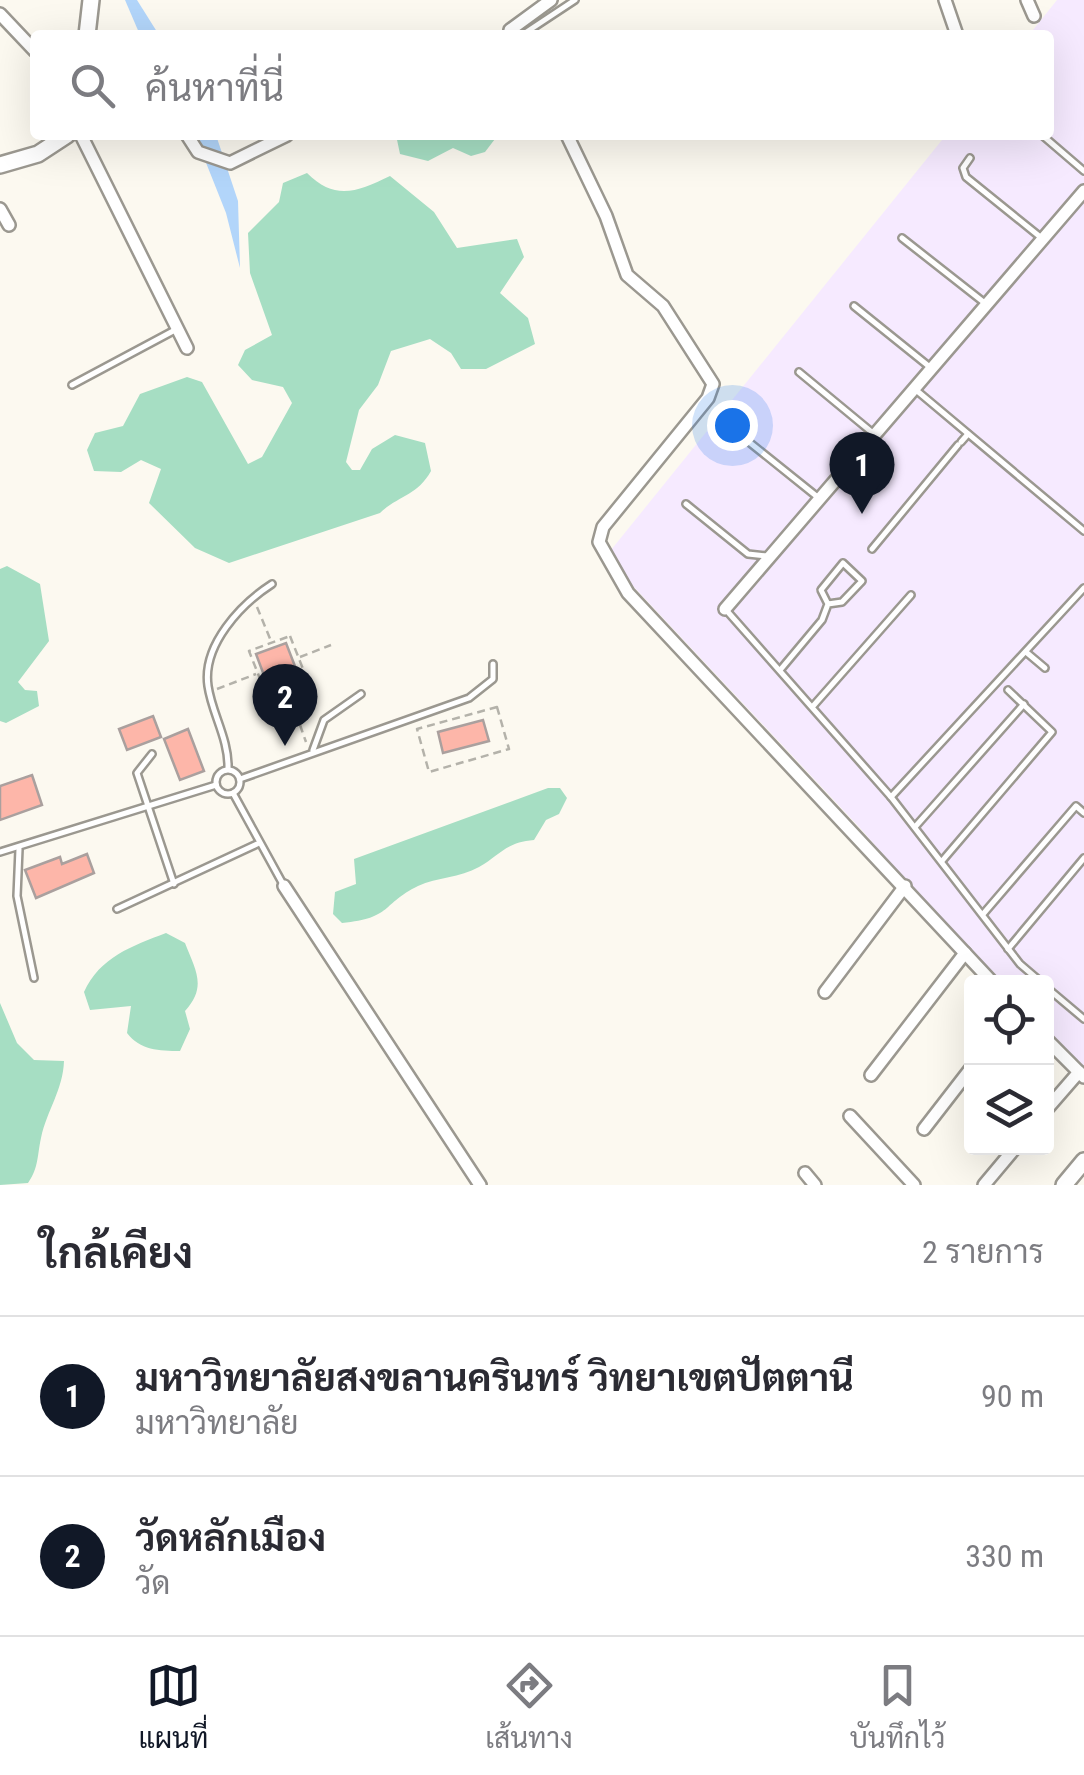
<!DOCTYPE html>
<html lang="th">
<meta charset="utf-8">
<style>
body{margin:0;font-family:"Roboto Condensed",Sarabun,sans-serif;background:#f2f2f3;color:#2b2b33}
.controls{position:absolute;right:30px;bottom:30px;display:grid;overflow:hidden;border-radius:10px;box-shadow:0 10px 40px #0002}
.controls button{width:90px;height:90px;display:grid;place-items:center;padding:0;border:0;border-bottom:2px solid #e1e1e2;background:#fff;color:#2b2b33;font:50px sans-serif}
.you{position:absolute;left:732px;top:425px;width:35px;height:35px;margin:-25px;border:8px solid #fff;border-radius:50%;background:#1a73e8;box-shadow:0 0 0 15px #1a73e833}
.badge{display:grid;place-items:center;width:65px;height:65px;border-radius:50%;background:#111827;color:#fff;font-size:32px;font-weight:700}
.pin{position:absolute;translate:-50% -82px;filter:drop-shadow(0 2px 5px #0008)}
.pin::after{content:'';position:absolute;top:52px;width:35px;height:30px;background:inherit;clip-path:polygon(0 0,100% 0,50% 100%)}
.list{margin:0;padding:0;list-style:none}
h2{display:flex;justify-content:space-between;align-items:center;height:130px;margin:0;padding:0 40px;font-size:42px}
h2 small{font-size:32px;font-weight:400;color:#7c7c81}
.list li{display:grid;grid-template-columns:65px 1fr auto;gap:30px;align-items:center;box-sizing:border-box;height:160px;padding:0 40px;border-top:2px solid #e1e1e2}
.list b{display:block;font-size:38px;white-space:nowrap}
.list p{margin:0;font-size:32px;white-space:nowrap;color:#7c7c81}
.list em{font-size:32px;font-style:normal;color:#7c7c81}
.icon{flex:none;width:55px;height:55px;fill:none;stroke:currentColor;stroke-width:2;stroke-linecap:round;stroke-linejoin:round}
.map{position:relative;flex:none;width:1084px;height:1185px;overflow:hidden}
.search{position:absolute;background:#fff;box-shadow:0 10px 40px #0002;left:30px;right:30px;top:30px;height:110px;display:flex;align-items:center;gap:25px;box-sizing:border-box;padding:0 35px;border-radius:10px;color:#7c7c81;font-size:38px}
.sheet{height:450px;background:#fff}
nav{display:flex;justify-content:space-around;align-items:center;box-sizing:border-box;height:140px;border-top:2px solid #e1e1e2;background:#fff;font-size:28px;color:#7c7c81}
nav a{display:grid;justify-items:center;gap:5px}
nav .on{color:#111827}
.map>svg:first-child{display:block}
</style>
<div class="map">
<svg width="1084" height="1185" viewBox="0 0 1084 1185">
<rect width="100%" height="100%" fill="#fcf9f0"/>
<path fill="#f6eaff" d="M1057,0h27v1066l-37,-36 -1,-48h-48l-24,-23 -114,-131 -228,-243 -21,-35 335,-415h103v-100h-20z"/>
<g fill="#a6dec3">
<path d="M396,135h102l-13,17 -14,4 -18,-8 -25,13 -28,-7z"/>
<path d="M307,173c28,28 50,19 83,3l44,36 23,36 60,-9 7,18 -24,36 28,25 7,26 -49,25h-25l-10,-16 -21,-14 -39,12 -13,34 -19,25 -13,52 6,8h8l12,-21 23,-14 30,8 6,28c-14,25 -32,24 -51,42l-151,50 -34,-15 -46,-45 12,-34 -20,-9 -20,12 -27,-1 -7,-21 8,-17 28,-7 17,-32 47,-17 15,5 46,82 14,-7 30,-54 -9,-16 -31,-7 -14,-15 7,-15 27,-15 -22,-62 -2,-40 31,-31 4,-19z"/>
<path d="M7,566l33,18 9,57 -31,41 7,8 12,1 2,15 -33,17 -6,-2v-152z"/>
<path d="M548,788h12l7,10 -8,16 -13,6 -12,20c-28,2 -34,15 -55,27 -19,11 -42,10 -61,19 -37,18 -25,32 -76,37l-9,-9 2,-22 21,-8 -2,-25z"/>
<path d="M166,933l19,10c11,28 22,44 0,68l5,18 -10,22c-21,0 -40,-1 -53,-18l4,-27 -41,4 -6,-18c16,-35 48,-46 82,-59z"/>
<path d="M0,1003l17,40 17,17 30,1c-1,29 -17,49 -23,77 -4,18 -2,29 -13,45l-28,2z"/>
</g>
<g fill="#b2d5fa">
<path d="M125,0h12l22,35h-19z"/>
<path d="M195,135h21l22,66 2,67 -14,-55z"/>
</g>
<g fill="#fdb6a9" stroke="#aaa09e" stroke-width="2.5">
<path d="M286,643l12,31 -30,12 -12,-32z"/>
<path d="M153,716l8,21 -34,13 -8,-21z"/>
<path d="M483,720l6,21 -46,12 -5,-21z"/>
<path d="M188,729l16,42 -24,9 -16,-41z"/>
<path d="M32,775l10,30 -42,15v-34z"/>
<path d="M87,854l7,19 -58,25 -11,-28 35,-13 2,7z"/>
</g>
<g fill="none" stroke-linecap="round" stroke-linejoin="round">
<g stroke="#9b9890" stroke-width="10">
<g id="lane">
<path d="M522,35l53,-35"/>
<path d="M1042,135l42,36"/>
<path d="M970,158l-7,10 3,9 78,63"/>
<path d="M902,238l84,66"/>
<path d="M854,306l77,62"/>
<path d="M799,372l75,62"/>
<path d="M72,385l103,-55"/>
<path d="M916,390l168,141"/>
<path d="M739,434l81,65"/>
<path d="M961,442l7,-8"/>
<path d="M686,504l62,50 19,2"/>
<path d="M872,549l86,-104"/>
<path d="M727,611l164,186 129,167 21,18"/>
<path d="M1026,652l19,16"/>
<path d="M781,669l41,-49 6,-16 -7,-14 22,-27 19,18 -20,21 -14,2"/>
<path d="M814,705l97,-110"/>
<path d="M313,750l11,-30 37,-26"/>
<path d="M152,754l-15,19 37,111"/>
<path d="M228,769c1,-30 -16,-55 -20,-83 -6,-41 33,-82 64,-102"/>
<circle cx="228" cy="782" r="12"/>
<path d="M240,779l229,-81 24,-19v-15"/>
<path d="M233,793l51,93"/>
<path d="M891,797l193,-209"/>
<path d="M915,827l109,-123"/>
<path d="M19,849l-2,47 17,82"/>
<path d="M0,852l216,-67"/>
<path d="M942,861l110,-129 -44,-42"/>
<path d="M117,909l140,-65"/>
<path d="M984,913l92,-107 8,7"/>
<path d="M1008,949l76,-91"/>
<path d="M1046,987l38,32"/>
</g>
</g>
<g stroke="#9b9890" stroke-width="16">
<g id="street">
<path d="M945,0l12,35"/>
<path d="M1027,0l7,16"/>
<path d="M0,14l35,37"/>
<path d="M510,30l41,-30"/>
<path d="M81,135l106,213"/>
<path d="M187,135l11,17 32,11 57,-28"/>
<path d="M567,135l39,81 21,59 36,31 50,78 -5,14 -105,129 -4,15 29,51 364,389"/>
<path d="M0,209l9,16"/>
<path d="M725,609l359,-418"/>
<path d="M284,886l196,299"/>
<path d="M825,992l80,-106"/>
<path d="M1046,1039l38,38"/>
<path d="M871,1075l94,-122"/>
<path d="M1046,1110l33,-38"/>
<path d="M850,1116l64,69"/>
<path d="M924,1129l48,-62"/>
<path d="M805,1173l10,12"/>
<path d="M984,1185l31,-37"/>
</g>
</g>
<g stroke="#9b9890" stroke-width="20">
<g id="secondary">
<path d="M87,35l4,-35"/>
<path d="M0,165l38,-11 29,-19"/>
<path d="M1064,1185l20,-24"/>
</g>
</g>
<g stroke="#b4b2aa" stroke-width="2.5" stroke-dasharray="8 5" stroke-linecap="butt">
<path d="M257,607l14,34"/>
<path d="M290,636l17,43 -41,15 -17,-43z"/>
<path d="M300,657l31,-12"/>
<path d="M287,688l19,54"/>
<path d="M217,689l39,-15"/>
<path d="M497,707l12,42 -80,23 -12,-43z"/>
</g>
<use href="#lane" stroke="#fff" stroke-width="5"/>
<use href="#street" stroke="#fff" stroke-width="11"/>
<use href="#secondary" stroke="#fff" stroke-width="15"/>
</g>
</svg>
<div class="controls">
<button><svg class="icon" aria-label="locate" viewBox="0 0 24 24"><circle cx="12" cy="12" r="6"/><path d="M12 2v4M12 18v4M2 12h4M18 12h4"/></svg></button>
<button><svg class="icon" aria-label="layers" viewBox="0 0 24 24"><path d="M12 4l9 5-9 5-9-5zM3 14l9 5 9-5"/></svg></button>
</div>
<div class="you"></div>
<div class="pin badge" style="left:862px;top:514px">1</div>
<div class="pin badge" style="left:285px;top:746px">2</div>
<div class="search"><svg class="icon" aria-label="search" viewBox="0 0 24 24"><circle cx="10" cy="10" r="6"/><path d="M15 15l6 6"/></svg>ค้นหาที่นี่</div>
</div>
<section class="sheet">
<h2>ใกล้เคียง<small>2 รายการ</small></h2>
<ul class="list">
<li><span class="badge">1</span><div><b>มหาวิทยาลัยสงขลานครินทร์ วิทยาเขตปัตตานี</b><p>มหาวิทยาลัย</p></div><em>90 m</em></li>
<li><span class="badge">2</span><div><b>วัดหลักเมือง</b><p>วัด</p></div><em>330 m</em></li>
</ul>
</section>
<nav>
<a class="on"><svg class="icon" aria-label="map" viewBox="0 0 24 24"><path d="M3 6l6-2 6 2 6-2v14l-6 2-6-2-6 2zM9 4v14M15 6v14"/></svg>แผนที่</a>
<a><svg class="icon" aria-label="directions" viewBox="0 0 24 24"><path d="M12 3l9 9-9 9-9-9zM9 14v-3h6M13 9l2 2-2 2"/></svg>เส้นทาง</a>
<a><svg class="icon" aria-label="saved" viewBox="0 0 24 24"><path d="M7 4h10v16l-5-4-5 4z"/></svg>บันทึกไว้</a>
</nav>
